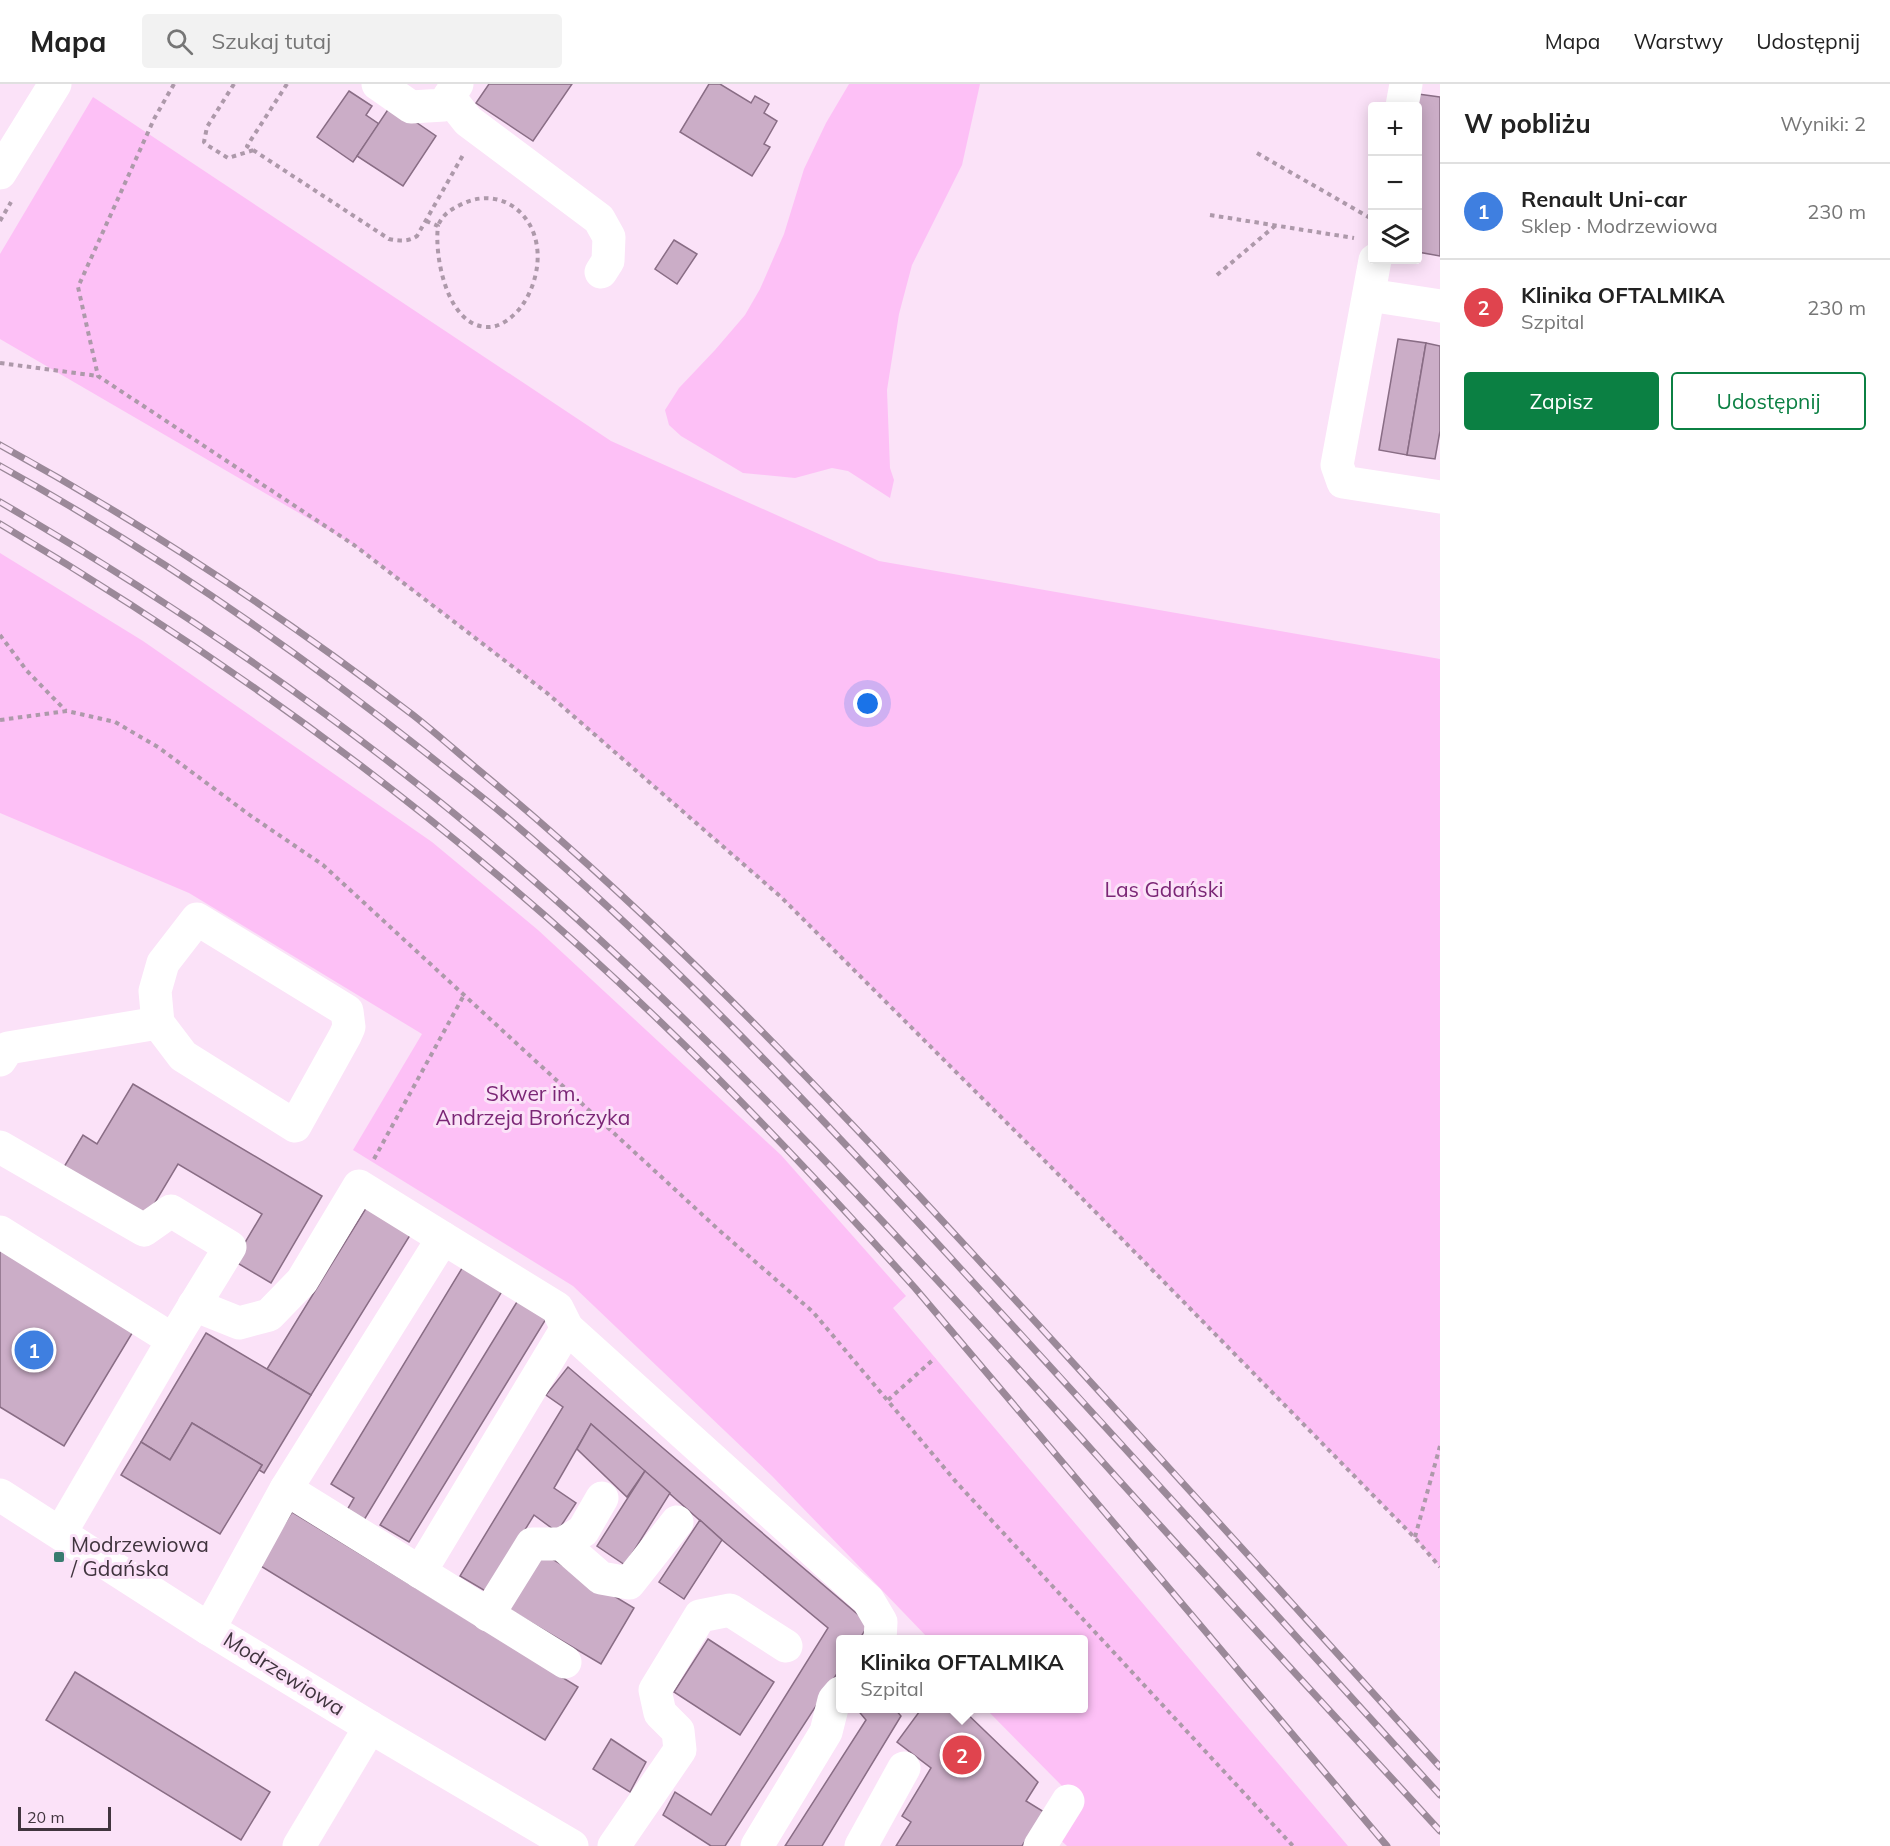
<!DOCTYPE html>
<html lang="pl">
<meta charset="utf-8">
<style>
body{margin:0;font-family:Mulish,sans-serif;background:#f2f2f2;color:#222}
.controls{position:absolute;right:18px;top:18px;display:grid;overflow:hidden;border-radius:6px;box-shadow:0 3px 15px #0003}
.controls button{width:54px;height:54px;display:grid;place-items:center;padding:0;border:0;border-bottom:2px solid #e0e0e0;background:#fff;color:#222;font:30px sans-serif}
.scale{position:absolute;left:18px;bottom:15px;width:93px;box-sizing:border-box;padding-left:6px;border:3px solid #40343e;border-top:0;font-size:16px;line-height:21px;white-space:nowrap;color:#40343e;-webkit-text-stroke:4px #fbe2f8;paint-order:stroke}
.you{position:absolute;left:868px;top:620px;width:21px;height:21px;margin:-15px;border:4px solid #fff;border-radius:50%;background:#1a73e8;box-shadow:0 0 0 9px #1a73e833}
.badge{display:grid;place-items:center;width:39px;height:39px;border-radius:50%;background:#0b8043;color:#fff;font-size:20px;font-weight:700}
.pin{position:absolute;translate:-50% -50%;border:3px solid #fff;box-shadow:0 2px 6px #0006}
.popup{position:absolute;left:836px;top:1551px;width:252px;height:78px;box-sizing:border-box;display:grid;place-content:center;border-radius:6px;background:#fff;filter:drop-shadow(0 2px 4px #0005);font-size:20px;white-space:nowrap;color:#767676}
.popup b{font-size:22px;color:#222}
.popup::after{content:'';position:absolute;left:50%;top:100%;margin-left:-12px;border:12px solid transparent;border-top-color:#fff}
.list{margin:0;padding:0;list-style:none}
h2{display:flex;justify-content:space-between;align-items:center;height:78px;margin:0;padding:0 24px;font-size:26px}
h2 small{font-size:20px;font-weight:400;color:#767676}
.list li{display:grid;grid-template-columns:39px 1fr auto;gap:18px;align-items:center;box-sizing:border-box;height:96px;padding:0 24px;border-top:2px solid #e0e0e0}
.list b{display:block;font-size:22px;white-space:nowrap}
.list p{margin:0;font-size:20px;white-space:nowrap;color:#767676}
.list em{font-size:20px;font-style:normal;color:#767676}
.actions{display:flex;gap:12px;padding:18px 24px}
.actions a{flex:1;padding:14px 0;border:2px solid #0b8043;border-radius:6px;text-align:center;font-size:21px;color:#0b8043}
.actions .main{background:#0b8043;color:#fff}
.icon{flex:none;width:33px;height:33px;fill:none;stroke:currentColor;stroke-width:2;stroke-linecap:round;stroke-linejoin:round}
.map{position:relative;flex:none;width:1440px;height:1762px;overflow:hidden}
header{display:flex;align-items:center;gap:36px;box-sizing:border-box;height:84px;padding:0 30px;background:#fff;border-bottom:2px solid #e0e0e0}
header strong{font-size:28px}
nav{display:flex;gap:33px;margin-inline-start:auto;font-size:21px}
.search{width:420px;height:54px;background:#f2f2f2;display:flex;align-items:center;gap:15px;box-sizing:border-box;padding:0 21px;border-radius:6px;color:#767676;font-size:22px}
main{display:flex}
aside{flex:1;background:#fff}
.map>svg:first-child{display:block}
</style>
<header>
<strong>Mapa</strong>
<div class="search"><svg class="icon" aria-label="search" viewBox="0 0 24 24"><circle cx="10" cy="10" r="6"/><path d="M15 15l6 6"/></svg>Szukaj tutaj</div>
<nav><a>Mapa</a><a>Warstwy</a><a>Udostępnij</a></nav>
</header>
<main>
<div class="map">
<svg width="1440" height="1762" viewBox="0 0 1440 1762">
<rect width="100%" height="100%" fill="#fbe2f8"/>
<g fill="#fdc0f6">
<path d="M849,0h131l-18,81 -50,100 -13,49 -12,76 3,78 4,12 -4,18 -42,-27 -16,-3 -37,10 -52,-5 -62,-37 -12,-11 -4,-15 14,-22 36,-38 30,-35 15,-26 24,-55 20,-65 22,-46z"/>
<path d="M93,13l518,344 268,120 561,98v908l-25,-29 -345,-352 -289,-289 -234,-204 -193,-148 -354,-206v-85z"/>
<path d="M0,469l143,88 289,201 106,88 243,225 125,141 -13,12 455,538h-281l-13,-12 12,-44 -80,-81 98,-1v-68l-155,-1 -157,-163 -199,-190 -220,-136 69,-116 -233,-141 -189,-80z"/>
</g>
<g fill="#cbadc7" stroke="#896d85" stroke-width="1.5">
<path d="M489,0h83l-39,57 -57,-38z"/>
<path d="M709,0h11l31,19 4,-7 14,8 -5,9 13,8 -13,23 6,3 -18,29 -72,-44z"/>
<path d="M349,7l23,15 -6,9 13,9 -26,38 -36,-25z"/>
<path d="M1418,10l22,3v159l-22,-4z"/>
<path d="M391,21l45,31 -33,50 -46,-30z"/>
<path d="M674,156l23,14 -20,30 -22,-15z"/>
<path d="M1398,255l28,4 -19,112 -28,-5z"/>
<path d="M1426,259l14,3v85l-5,28 -28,-4z"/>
<path d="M133,1000l189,112 -51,87 -37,-22 28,-47 -84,-50 -31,52 -83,-49 19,-32 14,9z"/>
<path d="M368,1121l44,27 -101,163 -44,-26z"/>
<path d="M0,1159l137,82 -73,121 -64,-39z"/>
<path d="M464,1181l40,23 -140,232 -17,-10 7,-12 -23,-14z"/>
<path d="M520,1213l29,17 -140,228 -29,-17z"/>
<path d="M206,1249l105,62 -47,78 -5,-3 3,-5 -70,-42 -22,37 -29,-18z"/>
<path d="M568,1283l301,257 -10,16h-19v29l-115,177h-14l-48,-31 12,-23 36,23 117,-187 -106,-88 -131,-116 -37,64 22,15 -19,29 -23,-17 -47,77 -27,-16 103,-169 -17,-12z"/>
<path d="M192,1339l70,42 -42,69 -99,-59 20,-33 29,18z"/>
<path d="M591,1340l54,47 -18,26 -50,-48z"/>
<path d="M645,1387l25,22 -45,72 -28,-19z"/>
<path d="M292,1428l286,175 -33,53 -286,-175z"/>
<path d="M700,1436l22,20 -38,59 -25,-17z"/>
<path d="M539,1467l95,57 -33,56 -96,-57z"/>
<path d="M708,1555l66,43 -34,53 -66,-43z"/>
<path d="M75,1588l195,120 -29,48 -195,-120z"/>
<path d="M856,1624h38l7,8 -79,130h-37l81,-126z"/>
<path d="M922,1624h39l77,74 -12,19 18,11 -22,34h-126l15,-24 -9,-6 29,-48 -34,-26z"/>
<path d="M611,1655l35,23 -16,30 -37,-23z"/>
</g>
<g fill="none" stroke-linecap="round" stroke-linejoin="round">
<g stroke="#ad99aa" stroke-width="4" stroke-dasharray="4.5 4.5" stroke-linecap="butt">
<path d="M174,0l-20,35 -76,168 20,89 256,169 193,148 234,204 289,289 345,352 25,29"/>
<path d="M234,0l-27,43 -3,15 3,3 21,13 26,-8"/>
<path d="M287,0l-40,62 142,93c11,2 19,3 28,-3l46,-81"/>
<path d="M1257,69l115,66"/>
<path d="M1210,131l144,23"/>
<path d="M0,137l11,-19"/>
<path d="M426,137l12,5c-4,30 9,100 49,101 13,1 26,-10 34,-20 12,-16 19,-40 16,-60 -5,-38 -41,-61 -77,-42 -10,5 -18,10 -22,21"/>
<path d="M1217,191l59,-50"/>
<path d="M0,279l98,13"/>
<path d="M0,551l27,36 39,40"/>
<path d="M0,636l67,-9 48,11 43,25 93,69 72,49 397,366 93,81 144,171 336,363"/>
<path d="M374,1075l90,-164"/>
<path d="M888,1316l47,-42"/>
<path d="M1415,1453l25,-91"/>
</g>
<g stroke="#fff" stroke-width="33">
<path d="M378,0l33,23 33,-2 13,-21"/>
<path d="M449,13l19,24 131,98 10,18 -1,24 -7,11"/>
<path d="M1402,22l4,-22"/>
<path d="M1375,176l-38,205 6,17 97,15"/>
<path d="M1369,211l71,11"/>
<path d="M197,835l150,92 2,16 -4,9 -50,90 -112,-70 -25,-33 -3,-32 8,-28z"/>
<path d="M0,976l8,-12 150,-25"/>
<path d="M0,1063l144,83 27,-19 59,36 -57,93 -173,-108"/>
<path d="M194,1221l45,18 30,-8 33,-34 57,-95 84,52"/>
<path d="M286,1405l157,-251 114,70 10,20"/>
<path d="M0,1411l209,134 161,98 202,119"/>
<path d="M61,1448l112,-192"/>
<path d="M562,1460l21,-13 19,-33"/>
<path d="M488,1531l44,-71h30l39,34 28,5 48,-61"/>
<path d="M209,1545l77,-140 134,83"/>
<path d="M565,1578l-145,-90 147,-244 301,272 13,22 -1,18"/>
<path d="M299,1762l71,-119"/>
<path d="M614,1762l66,-96 -2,-19 -18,-18 -5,-23 45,-74 30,-6 56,36"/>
<path d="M757,1762l69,-114 8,-32 6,-7"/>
<path d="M861,1762l43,-78"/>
<path d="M1040,1762l28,-45"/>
</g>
<path stroke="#fff" stroke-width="33" d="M0,89l55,-89"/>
<g stroke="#9b8999" stroke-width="7">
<g id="rail">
<path d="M0,361c144,79 282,170 413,270 23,18 45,38 68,57 173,143 328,304 480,469 161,174 320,350 479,526"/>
<path d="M0,382c150,83 292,181 426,287 26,21 53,41 78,62 164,138 311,295 456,453 161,175 320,351 480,527"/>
<path d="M0,418c179,104 352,223 510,358 213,182 402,391 590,599 112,125 227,248 340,372"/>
<path d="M0,440c176,104 345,222 501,354 149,125 284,265 414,410l472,558"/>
</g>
</g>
<use href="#rail" stroke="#fbe2f8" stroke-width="4.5" stroke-dasharray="14" stroke-linecap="butt"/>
</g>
<rect fill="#387c70" stroke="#fbe2f8" stroke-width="2" x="53" y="1467" width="12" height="12" rx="3"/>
<g text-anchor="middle" stroke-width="6" stroke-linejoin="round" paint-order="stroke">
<g font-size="21" fill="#7b2676" stroke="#fbe2f8">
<text x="1164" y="813">Las Gdański</text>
<text x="533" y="1017">Skwer im.<tspan x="533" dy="24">Andrzeja Brończyka</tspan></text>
</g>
<g font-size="21" fill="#40343e" stroke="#fbe2f8" text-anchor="start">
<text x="71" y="1468">Modrzewiowa<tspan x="71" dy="24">/ Gdańska</tspan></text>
</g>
<g font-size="21" fill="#40343e" stroke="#fbe2f8">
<text transform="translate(284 1590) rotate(32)" y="7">Modrzewiowa</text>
</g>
</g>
</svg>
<div class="controls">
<button>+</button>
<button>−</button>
<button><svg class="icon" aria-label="layers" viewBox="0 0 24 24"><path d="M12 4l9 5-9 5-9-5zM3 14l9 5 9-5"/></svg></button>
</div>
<div class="scale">20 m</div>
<div class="you"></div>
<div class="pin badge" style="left:34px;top:1266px;background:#3f7fe0">1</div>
<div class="pin badge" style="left:962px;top:1671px;background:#e0444e">2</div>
<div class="popup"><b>Klinika OFTALMIKA</b>Szpital</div>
</div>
<aside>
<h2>W pobliżu<small>Wyniki: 2</small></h2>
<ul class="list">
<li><span class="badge" style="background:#3f7fe0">1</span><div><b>Renault Uni-car</b><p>Sklep · Modrzewiowa</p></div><em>230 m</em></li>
<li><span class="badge" style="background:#e0444e">2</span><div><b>Klinika OFTALMIKA</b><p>Szpital</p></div><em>230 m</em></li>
</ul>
<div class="actions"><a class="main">Zapisz</a><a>Udostępnij</a></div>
</aside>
</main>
